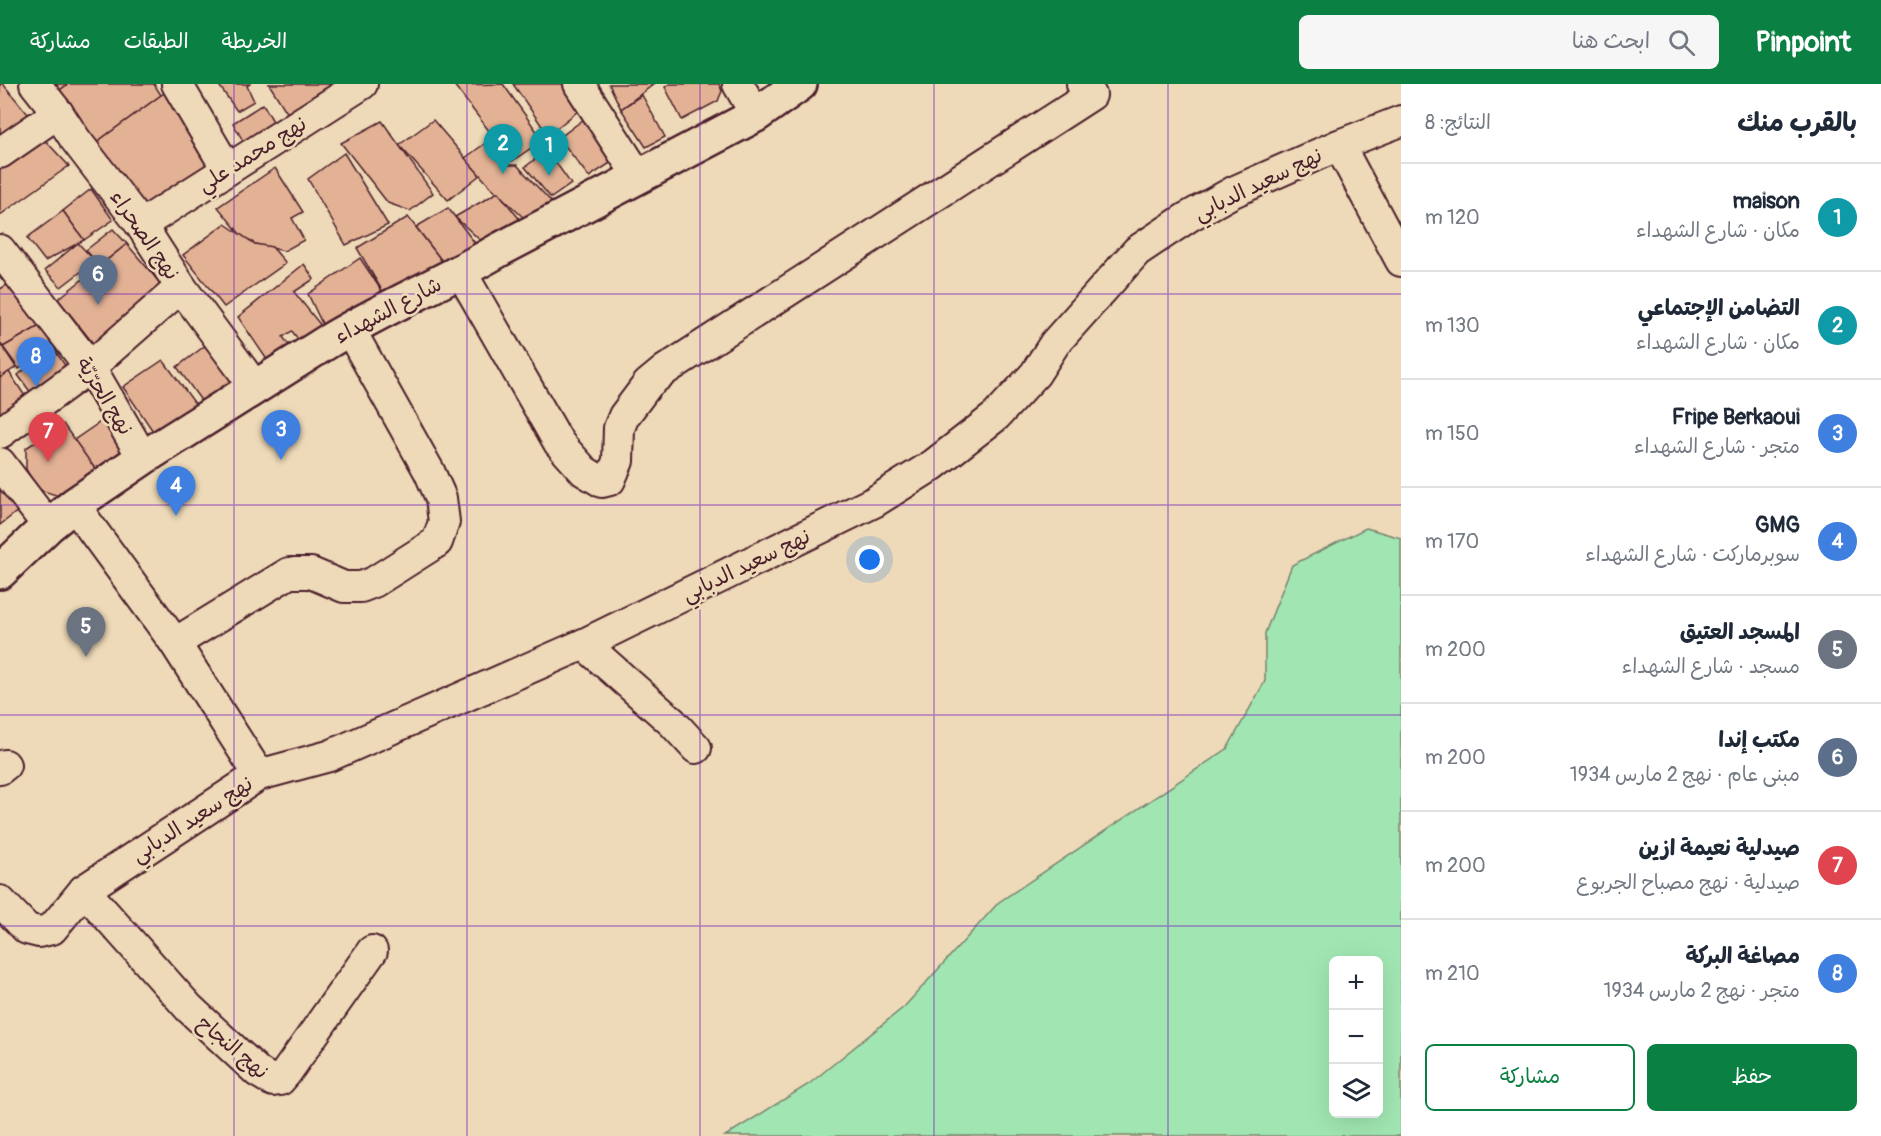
<!DOCTYPE html>
<html lang="ar">
<meta charset="utf-8">
<style>
body{margin:0;font-family:Pangolin,"Playpen Sans Arabic",sans-serif;background:#f6f6f7;color:#1f2937;direction:rtl}
.controls{position:absolute;right:18px;bottom:18px;display:grid;overflow:hidden;border-radius:9px;box-shadow:0 6px 24px #0002}
.controls button{width:54px;height:54px;display:grid;place-items:center;padding:0;border:0;border-bottom:2px solid #e0e1e3;background:#fff;color:#1f2937;font:30px sans-serif}
.you{position:absolute;left:870px;top:476px;width:21px;height:21px;margin:-15px;border:4px solid #fff;border-radius:50%;background:#1a73e8;box-shadow:0 0 0 9px #1a73e833}
.badge{display:grid;place-items:center;width:39px;height:39px;border-radius:50%;background:#0b8043;color:#fff;font-size:20px;font-weight:700}
.pin{position:absolute;translate:-50% -50px;filter:drop-shadow(0 2px 3px #0008)}
.pin::after{content:'';position:absolute;top:32px;width:21px;height:18px;background:inherit;clip-path:polygon(0 0,100% 0,50% 100%)}
.list{margin:0;padding:0;list-style:none}
h2{display:flex;justify-content:space-between;align-items:center;height:78px;margin:0;padding:0 24px;font-size:26px}
h2 small{font-size:20px;font-weight:400;color:#747a83}
.list li{display:grid;grid-template-columns:39px 1fr auto;gap:18px;align-items:center;box-sizing:border-box;height:108px;padding:0 24px;border-top:2px solid #e0e1e3}
.list b{display:block;font-size:22px;white-space:nowrap}
.list p{margin:0;font-size:20px;white-space:nowrap;color:#747a83}
.list em{font-size:20px;font-style:normal;color:#747a83}
.actions{display:flex;gap:12px;padding:18px 24px}
.actions a{flex:1;padding:14px 0;border:2px solid #0b8043;border-radius:9px;text-align:center;font-size:21px;color:#0b8043}
.actions .main{background:#0b8043;color:#fff}
.icon{flex:none;width:33px;height:33px;fill:none;stroke:currentColor;stroke-width:2;stroke-linecap:round;stroke-linejoin:round}
.map{position:relative;flex:none;width:1401px;height:1052px;overflow:hidden;direction:ltr}
header{display:flex;align-items:center;gap:36px;box-sizing:border-box;height:84px;padding:0 30px;background:#0b8043;color:#fff}
header strong{font-size:28px}
nav{display:flex;gap:33px;margin-inline-start:auto;font-size:21px}
.search{width:420px;height:54px;background:#f6f6f7;display:flex;align-items:center;gap:15px;box-sizing:border-box;padding:0 21px;border-radius:9px;color:#747a83;font-size:22px}
main{display:flex}
aside{flex:1;background:#fff}
.map>svg:first-child{display:block}
</style>
<header>
<strong>Pinpoint</strong>
<div class="search"><svg class="icon" aria-label="search" viewBox="0 0 24 24"><circle cx="10" cy="10" r="6"/><path d="M15 15l6 6"/></svg>ابحث هنا</div>
<nav><a>الخريطة</a><a>الطبقات</a><a>مشاركة</a></nav>
</header>
<main>
<aside>
<h2>بالقرب منك<small>النتائج: 8</small></h2>
<ul class="list">
<li><span class="badge" style="background:#0f9aa8">1</span><div><b>maison</b><p>مكان · شارع الشهداء</p></div><em>120 m</em></li>
<li><span class="badge" style="background:#0f9aa8">2</span><div><b>التضامن الإجتماعي</b><p>مكان · شارع الشهداء</p></div><em>130 m</em></li>
<li><span class="badge" style="background:#3f7fe0">3</span><div><b>Fripe Berkaoui</b><p>متجر · شارع الشهداء</p></div><em>150 m</em></li>
<li><span class="badge" style="background:#3f7fe0">4</span><div><b>GMG</b><p>سوبرماركت · شارع الشهداء</p></div><em>170 m</em></li>
<li><span class="badge" style="background:#6b7280">5</span><div><b>المسجد العتيق</b><p>مسجد · شارع الشهداء</p></div><em>200 m</em></li>
<li><span class="badge" style="background:#5c6f8a">6</span><div><b>مكتب إندا</b><p>مبنى عام · نهج 2 مارس 1934</p></div><em>200 m</em></li>
<li><span class="badge" style="background:#e0444e">7</span><div><b>صيدلية نعيمة ازين</b><p>صيدلية · نهج مصباح الجربوع</p></div><em>200 m</em></li>
<li><span class="badge" style="background:#3f7fe0">8</span><div><b>مصاغة البركة</b><p>متجر · نهج 2 مارس 1934</p></div><em>210 m</em></li>
</ul>
<div class="actions"><a class="main">حفظ</a><a>مشاركة</a></div>
</aside>
<div class="map">
<svg width="1401" height="1052" viewBox="0 0 1401 1052">
<rect width="100%" height="100%" fill="#eedab8"/>
<filter id="ink" filterUnits="userSpaceOnUse"><feTurbulence type="fractalNoise" baseFrequency=".0167" numOctaves="2"/><feDisplacementMap in="SourceGraphic" scale="12" xChannelSelector="R" yChannelSelector="G"/><feConvolveMatrix kernelMatrix="1 2 1 2 8 2 1 2 1" color-interpolation-filters="sRGB"/></filter>
<g filter="url(#ink)">
<path fill="#a1e6b2" stroke="#76826e" stroke-width="1.5" fill-rule="evenodd" d="M1366,444l35,10v598h-676l84,-52 95,-77 95,-105 228,-153 38,-68v-48l27,-68zM1334,876h44v154h-44z"/>
<g fill="#e3b295" stroke="#4a1f2b" stroke-width="1.5">
<path d="M0,0h3l30,36 -33,22z"/>
<path d="M43,0h25l-16,12z"/>
<path d="M68,0h86l7,11 -71,52 -38,-51z"/>
<path d="M218,0h32l-3,2 7,15 -17,10z"/>
<path d="M269,0h73l-51,35z"/>
<path d="M503,0l40,56 -31,21 -58,-76z"/>
<path d="M513,0h56l14,23 -35,28z"/>
<path d="M609,0h45l-33,25z"/>
<path d="M669,0h50l3,7 -4,10 -36,19 -17,-33z"/>
<path d="M164,9l45,77 -67,49 -52,-72z"/>
<path d="M642,11l23,42 -19,10 -25,-38z"/>
<path d="M263,20l14,24 -30,20 -14,-25z"/>
<path d="M588,32l30,42 -29,19 -30,-39z"/>
<path d="M433,36l47,55 -32,25 -49,-55z"/>
<path d="M382,37l51,72 -23,18 -22,-8 -47,-60z"/>
<path d="M42,53l27,29 -69,49v-50z"/>
<path d="M487,58l20,23h10l41,44 -31,12 -39,-37 -23,-26z"/>
<path d="M547,66l24,34 -20,14 -26,-31z"/>
<path d="M344,69l44,72 -42,20 -38,-66z"/>
<path d="M275,84l28,44 -11,6 12,22 -20,11 -29,-7 -15,-10 -22,-27z"/>
<path d="M91,105l22,31 -29,20 -21,-29z"/>
<path d="M498,108l23,29 -41,19 -25,-23z"/>
<path d="M448,124l33,43 -36,14 -29,-38z"/>
<path d="M63,127l21,29 -39,21 -18,-23z"/>
<path d="M408,133l37,48 -58,34 -30,-51z"/>
<path d="M225,140l30,20 17,3 14,16 -62,44 -41,-52z"/>
<path d="M113,145l14,15 -28,22 -13,-16z"/>
<path d="M78,159l17,18 -34,26 -16,-17z"/>
<path d="M127,160l38,45 -69,58 -38,-48z"/>
<path d="M360,174l27,41 -61,33 -18,-38z"/>
<path d="M304,180l10,15 -20,13 32,40 -23,14 -11,-15 -9,6 12,16 -23,14 -34,-50z"/>
<path d="M12,198l31,42 -40,23 -3,-4v-54z"/>
<path d="M43,240l8,21 -32,24 -16,-22z"/>
<path d="M51,261l18,26 -35,26 -16,-22 13,-11 -5,-9 11,3z"/>
<path d="M206,261l35,43 -34,21 -30,-42z"/>
<path d="M2,262l14,21 -16,11v-31z"/>
<path d="M163,276l36,49 -42,28 -34,-50z"/>
<path d="M9,288l20,30 -29,20v-44z"/>
<path d="M106,334l22,34 -30,21 -24,-33z"/>
<path d="M63,340l35,49 -36,24 -25,-8 -11,-20v-21z"/>
<path d="M0,394l19,32 -19,15z"/>
</g>
<g fill="none" stroke-linecap="round" stroke-linejoin="round">
<g stroke="#4a1f2b" stroke-width="34">
<g id="street">
<path d="M35,0l23,29 17,26 66,86 40,62 74,100"/>
<path d="M177,0l50,85"/>
<path d="M579,0l59,92"/>
<path d="M738,0l18,31"/>
<path d="M1339,61l62,116"/>
<path d="M0,69l58,-40"/>
<path d="M141,141l221,-141"/>
<path d="M0,166l90,117 53,91"/>
<path d="M461,188l98,171 25,28 18,11 8,-2 8,-19 1,-33 5,-12 24,-32 17,-14 426,-275 -9,-11"/>
<path d="M0,349l90,-66 91,-80"/>
<path d="M0,379l48,63"/>
<path d="M74,421l101,138 84,132"/>
<path d="M175,559l114,-70h22l33,14h17l13,-5 63,-40 7,-20 -3,-24 -12,-27 -80,-143"/>
<path d="M584,560l88,78 24,26"/>
<path d="M0,685l5,-4"/>
<path d="M84,806l105,118 69,64 15,9 7,-1 6,-7 86,-122"/>
<path d="M0,817l27,28 12,3 13,-3 32,-39 175,-115 70,-19 255,-112 290,-142 59,-37 63,-49 39,-42 20,-31 82,-92 51,-34 45,-25 106,-47 62,-24"/>
</g>
</g>
<g stroke="#4a1f2b" stroke-width="38">
<path id="secondary" d="M0,488l48,-46 26,-21 69,-47 184,-116c56,-34 116,-59 172,-92l257,-135 44,-31"/>
</g>
<use href="#street" stroke="#eedab8" stroke-width="30"/>
<use href="#secondary" stroke="#eedab8" stroke-width="33"/>
</g>
</g>
<path fill="none" stroke="#7b2cbf" stroke-width="1.5" stroke-opacity="0.55" d="M234,0v1052M467,0v1052M700,0v1052M934,0v1052M1168,0v1052M0,210h1401M0,421h1401M0,631h1401M0,842h1401"/>
<g text-anchor="middle" stroke-width="5" stroke-linejoin="round" paint-order="stroke">
<g font-size="21" fill="#4a1f2b" stroke="#eedab8">
<text transform="translate(252 70) rotate(-32)" y="7">نهج محمد علي</text>
<text transform="translate(1258 100) rotate(-26)" y="7">نهج سعيد الدبابي</text>
<text transform="translate(145 151) rotate(55)" y="7">نهج الصحراء</text>
<text transform="translate(388 226) rotate(-28)" y="7">شارع الشهداء</text>
<text transform="translate(105 312) rotate(58)" y="7">نهج الحرّيّة</text>
<text transform="translate(746 481) rotate(-26)" y="7">نهج سعيد الدبابي</text>
<text transform="translate(192 735) rotate(-33)" y="7">نهج سعيد الدبابي</text>
<text transform="translate(233 963) rotate(40)" y="7">نهج النجاح</text>
</g>
</g>
</svg>
<div class="controls">
<button>+</button>
<button>−</button>
<button><svg class="icon" aria-label="layers" viewBox="0 0 24 24"><path d="M12 4l9 5-9 5-9-5zM3 14l9 5 9-5"/></svg></button>
</div>
<div class="you"></div>
<div class="pin badge" style="left:549px;top:92px;background:#0f9aa8">1</div>
<div class="pin badge" style="left:503px;top:90px;background:#0f9aa8">2</div>
<div class="pin badge" style="left:281px;top:376px;background:#3f7fe0">3</div>
<div class="pin badge" style="left:176px;top:432px;background:#3f7fe0">4</div>
<div class="pin badge" style="left:86px;top:573px;background:#6b7280">5</div>
<div class="pin badge" style="left:98px;top:221px;background:#5c6f8a">6</div>
<div class="pin badge" style="left:48px;top:378px;background:#e0444e">7</div>
<div class="pin badge" style="left:36px;top:303px;background:#3f7fe0">8</div>
</div>
</main>
